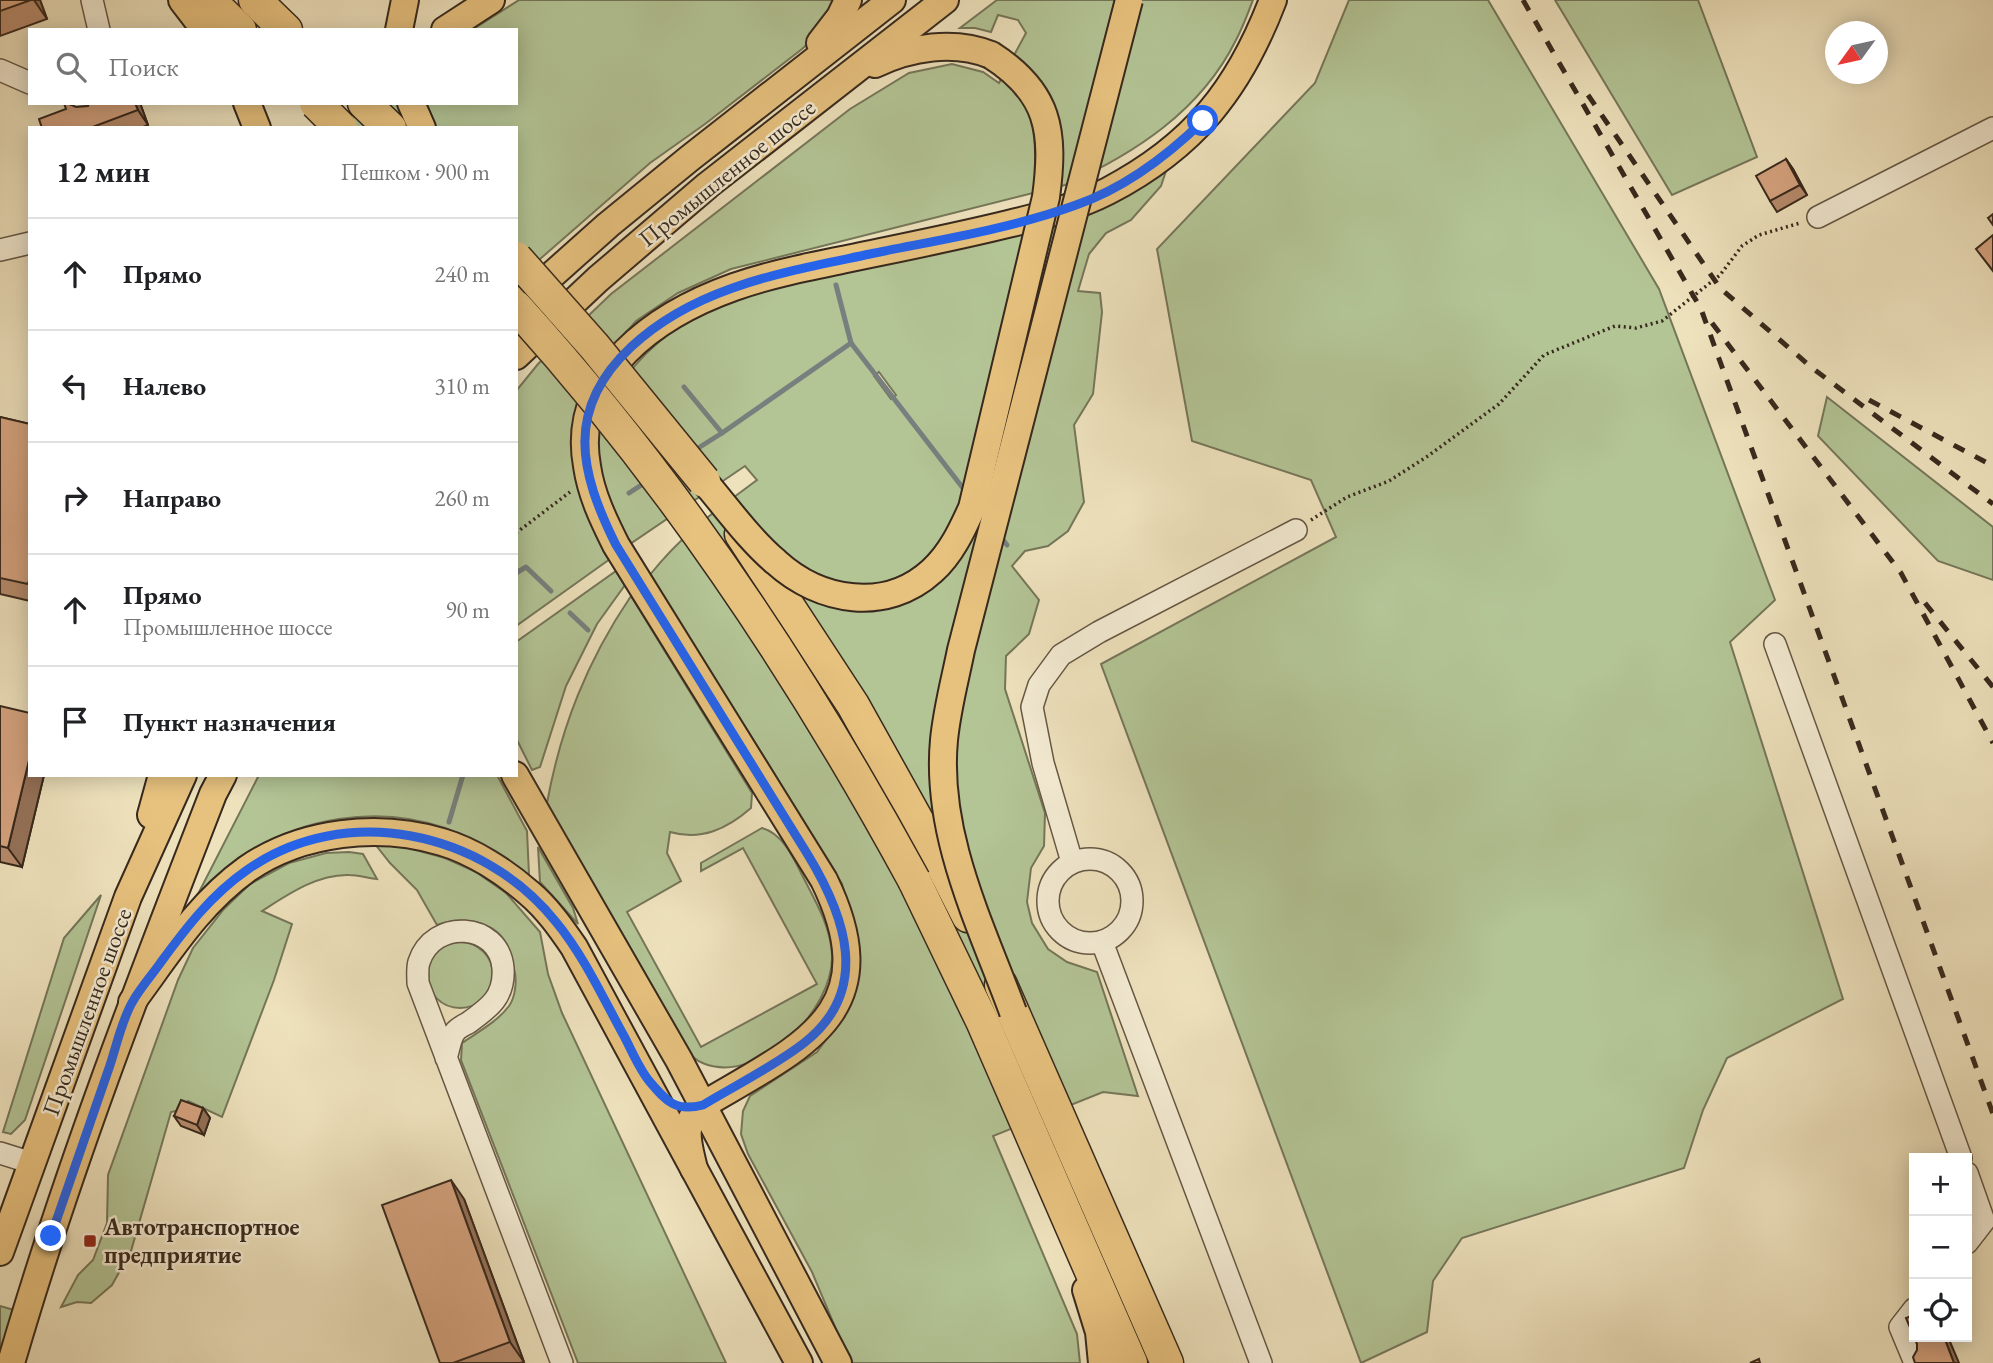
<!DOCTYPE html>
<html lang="ru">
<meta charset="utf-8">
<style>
body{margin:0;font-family:"EB Garamond",serif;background:#f6f6f6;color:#202124}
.controls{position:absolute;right:21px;bottom:21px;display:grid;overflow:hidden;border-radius:0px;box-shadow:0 4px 18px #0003}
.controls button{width:63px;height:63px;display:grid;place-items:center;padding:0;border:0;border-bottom:2px solid #e0e0e0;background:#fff;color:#202124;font:35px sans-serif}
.compass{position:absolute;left:1825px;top:21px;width:63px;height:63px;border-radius:50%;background:#fff;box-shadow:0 4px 18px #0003;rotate:237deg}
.stop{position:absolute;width:21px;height:21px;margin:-16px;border:5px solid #2563eb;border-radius:50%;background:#fff}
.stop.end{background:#2563eb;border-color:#fff;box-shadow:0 2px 7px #0008}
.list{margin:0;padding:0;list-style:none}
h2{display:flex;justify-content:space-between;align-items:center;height:91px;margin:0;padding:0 28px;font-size:30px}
h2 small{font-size:23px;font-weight:400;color:#757577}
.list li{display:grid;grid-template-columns:46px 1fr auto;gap:21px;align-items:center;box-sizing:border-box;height:112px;padding:0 28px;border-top:2px solid #e0e0e0}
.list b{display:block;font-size:26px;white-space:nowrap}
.list p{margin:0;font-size:23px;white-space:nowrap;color:#757577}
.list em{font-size:23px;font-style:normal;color:#757577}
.icon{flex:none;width:38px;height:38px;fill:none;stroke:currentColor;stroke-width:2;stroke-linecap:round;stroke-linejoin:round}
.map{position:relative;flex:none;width:1993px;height:1363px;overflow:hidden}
.search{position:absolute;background:#fff;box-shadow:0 4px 18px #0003;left:28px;top:28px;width:490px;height:77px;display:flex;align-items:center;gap:18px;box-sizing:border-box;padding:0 24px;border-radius:0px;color:#757577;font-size:26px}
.panel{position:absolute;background:#fff;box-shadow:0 4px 18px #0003;left:28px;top:126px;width:490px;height:651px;border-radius:0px}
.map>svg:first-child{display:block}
</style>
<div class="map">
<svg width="1993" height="1363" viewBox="0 0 1993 1363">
<rect width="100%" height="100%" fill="#eee2bd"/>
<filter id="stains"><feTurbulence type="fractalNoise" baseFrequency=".00286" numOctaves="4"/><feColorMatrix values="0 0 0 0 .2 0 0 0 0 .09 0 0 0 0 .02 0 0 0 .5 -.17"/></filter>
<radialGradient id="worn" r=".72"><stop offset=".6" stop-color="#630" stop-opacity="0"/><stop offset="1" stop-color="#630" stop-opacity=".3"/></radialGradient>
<g fill="#b3c495" stroke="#757659" stroke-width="2" fill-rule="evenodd">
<path d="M519,0h323l-16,27 -24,22 -97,75 -55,39 -134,117v-152h-173l25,-25h148v-73h-44z"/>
<path d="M997,0h256c-5,13 -10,27 -17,40 -35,71 -102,114 -171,145l-334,84 -53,24 -42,28 -24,27 -18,28 4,160 12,23 -94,67v-235l22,-27 73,-70 239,-185 59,-36 43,-9 31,8 16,11 27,-50 -8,-13 -20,-5 -7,17 -16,-4h-15z"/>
<path d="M1349,0h139l171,289 116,311 -45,42 113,357 -116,59 -24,52 -19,58 -222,70 -29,43 -6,51 -66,31 -260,-699 235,-127 -25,-57 -119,-39 -35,-192 158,-166z"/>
<path d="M1555,0h143l59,157 -85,38z"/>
<path d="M1166,171l-5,15 -30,34 -25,13 -17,21 -11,37 22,2 2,19 -9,82 -19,31 10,77 -16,29 -20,15 -23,5 -13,15 27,34 -10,34 -23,22 -1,33 40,124 -1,33 -13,22 -4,34 5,21 16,26 19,13 30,10 41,124 -35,-4 -110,44 84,198 3,29h-227l-10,-17 -31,-74 -64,-118 -7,-20 2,-23 7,-15 67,-44 29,-40 12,-28v-41l-16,-59 -91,-148 -102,-160c33,-42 66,-65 108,-96l-12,-14 -115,78c-15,-23 -37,-73 -33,-101 7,-47 40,-86 77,-113 23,-18 56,-28 83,-39l358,-90zM879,372l17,23 -5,4 -17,-23z"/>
<path d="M1827,397l166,130v53l-55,-19 -120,-125z"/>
<path d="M616,571l9,14 -28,39 -31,62 -26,81 -8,3 -16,-32v-96z"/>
<path d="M631,596l121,197 -1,15c-24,21 -50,33 -81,24l-3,21 14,28 -54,31 74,135 116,-63 -74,-136 -42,23v-8l61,-35c21,6 31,29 40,47 13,25 29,52 30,80 2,55 -72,129 -127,109 -12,-4 -20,-15 -28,-24l-130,-237c14,-76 40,-142 84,-207z"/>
<path d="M259,775h238l30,56 2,44c-27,-18 -54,-36 -84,-47 -69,-24 -146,-10 -205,30 -17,11 -30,26 -44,40z"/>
<path d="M375,844l30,3 40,11 31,14 30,21 34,39 8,42 14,39 164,350h-148l-117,-303 1,-17c16,-11 36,-22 47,-37 7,-10 8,-27 5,-37 -2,-7 -3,-15 -6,-22 -12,-27 -46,-31 -71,-22l-20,-35 -27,-27z"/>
<path d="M538,847l35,61 5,16 -38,-42z"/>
<path d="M349,852l14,2 14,25c-9,-1 -19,-4 -28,-4 -32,-1 -62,20 -87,36l30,13 -18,56 -52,137 -34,-16 -8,9 -9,2 -40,139 -19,34 -21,18 -14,-1 -16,5 17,-32 15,-15 14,-37 1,-48 70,-195 15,-32 31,-39 26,-25 39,-21 37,-10z"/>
<path d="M101,895l-76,225 -14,14 -8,-2 61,-194z"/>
<circle cx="460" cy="975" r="33"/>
<path d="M0,1306l14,4 -14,42z"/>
</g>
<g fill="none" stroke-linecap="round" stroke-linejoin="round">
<g stroke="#77807e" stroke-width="5">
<path d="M836,285l15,58 115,149"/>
<path d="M684,387l38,46 129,-90"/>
<path d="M692,452l30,-19"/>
<path d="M629,493l17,-11"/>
<path d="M1000,536l7,9"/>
<path d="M516,573l10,-6 25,24"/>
<path d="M570,613l18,17"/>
<path d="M449,822l14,-47"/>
</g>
<g stroke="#655745" stroke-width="24">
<g id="minor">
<path d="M92,0l7,30"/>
<path d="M0,70l30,13"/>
<path d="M76,103l15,7 3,-7"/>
<path d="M1818,217l175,-89"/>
<path d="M0,250l30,-7"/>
<path d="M1775,644l186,514"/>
<circle cx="1090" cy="901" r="42"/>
<path d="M1072,862l-29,-99 -11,-56 7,-22 22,-30 38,-23 197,-102"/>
<path d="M1102,942l159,421"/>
<path d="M446,1058c3,-8 4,-20 9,-26 2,-3 9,-7 13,-9 21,-15 37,-26 35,-55 -4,-46 -70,-50 -84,-6 -2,6 -1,14 -1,21l144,380"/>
<path d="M0,1153l32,10"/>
<path d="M1967,1173l17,48 -17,22"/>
<path d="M1914,1309l-14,18 15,36"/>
</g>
</g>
<g stroke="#37291d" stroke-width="30">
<g id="major">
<path d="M182,0l23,30"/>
<path d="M399,30l6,-30"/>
<path d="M445,30l46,-30"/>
<path d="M820,43l20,-26 8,-17"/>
<path d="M875,64c35,-17 79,-24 116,-9"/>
<path d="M247,103l10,25"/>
<path d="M411,103l11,25"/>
<path d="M525,299l83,-74 82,-67 202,-158"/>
<path d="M516,356l82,-77 110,-94 237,-185"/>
<path d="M515,775l164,285 159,303"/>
<path d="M151,815l11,-40"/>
<path d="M132,1002c35,-47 66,-98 115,-133 55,-38 132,-46 195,-27 31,9 63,30 87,51 18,15 32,35 45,54l225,416"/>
<path d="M694,1169c-6,-27 -14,-44 9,-64 99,-59 186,-92 121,-225l-208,-335c-13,-26 -25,-51 -29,-79 -17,-93 71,-152 147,-179 34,-12 69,-19 103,-26 57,-12 114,-23 171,-37 34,-8 69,-17 100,-33 86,-45 131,-102 165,-191"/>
<path d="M0,1252l128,-355 55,-122"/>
<path d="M1086,1290l13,42 3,31"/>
<path d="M11,1363c56,-193 129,-381 202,-569l10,-19"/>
</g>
</g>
<g stroke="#37291d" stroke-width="35">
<g id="highway">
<path d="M209,0l31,30"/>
<path d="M255,0l31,30"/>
<path d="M364,103l26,25"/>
<path d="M741,534l112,171 88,158 27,53"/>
<path d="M914,880l69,143 148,340"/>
<path d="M1001,985l166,378"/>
</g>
</g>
<g stroke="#37291d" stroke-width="3.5" stroke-dasharray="2 3.5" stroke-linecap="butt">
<path d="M1311,520l36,-23 42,-16 39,-25 71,-52 45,-49 71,-29 21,2 26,-7 58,-46 22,-29 17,-11 41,-12"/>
<path d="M516,533l54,-41"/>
</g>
<use href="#minor" stroke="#f4ecd4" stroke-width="21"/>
<use href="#major" stroke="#e7c17e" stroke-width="26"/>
<use href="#highway" stroke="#e7c17e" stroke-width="32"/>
<g stroke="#37291d" stroke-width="5" stroke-dasharray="12 12" stroke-linecap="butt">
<path d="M1523,0l178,309 292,805"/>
<path d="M1588,95l132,193 91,79 182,137"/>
<path d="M1712,323l189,250 92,170"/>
<path d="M1869,400l124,66"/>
<path d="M1925,603l68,84"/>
</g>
<g stroke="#37291d" stroke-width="30" stroke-linecap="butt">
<g id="major-bridge">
<path d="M704,481c23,27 45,58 72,81 44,40 110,51 156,9 19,-17 30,-41 40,-63l74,-311c9,-66 3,-105 -55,-142"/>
<path d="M1013,1012c-32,-87 -78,-177 -69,-272 3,-31 11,-60 17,-90l168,-650"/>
</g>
</g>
<g stroke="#37291d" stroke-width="35" stroke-linecap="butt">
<g id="highway-bridge">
<path d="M316,103l25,25"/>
<path d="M516,258l78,88 110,135"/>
<path d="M516,307c157,173 287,369 398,573"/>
</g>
</g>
<use href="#major-bridge" stroke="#e7c17e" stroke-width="26"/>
<use href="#highway-bridge" stroke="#e7c17e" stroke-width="32"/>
</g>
<g fill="#b78c6d" stroke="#37291d" stroke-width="2">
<path d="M0,0h40l7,19 -47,17z"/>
<path d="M140,103l8,22 -7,3h-99l34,-21z"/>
<path d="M1786,159l7,10 14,26 -30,17 -7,-11z"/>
<path d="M0,417l30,7v177l-30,-7z"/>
<path d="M0,706l30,69h14l-22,92 -22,-5z"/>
<path d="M203,1108l7,10 -6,17 -23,-9 -7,-10z"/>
<path d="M464,1199l60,163 -4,1h-80z"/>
</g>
<g fill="#957259" stroke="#37291d" stroke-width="2">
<path d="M34,0h6l7,19z"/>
<path d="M135,103h5l8,22 -10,-15z"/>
<path d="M1786,159l7,10 14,26 -7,-10z"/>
<path d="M30,756v19h14l-22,92 -14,-19z"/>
<path d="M203,1108l7,10 -6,17 -7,-10z"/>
<path d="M451,1180l13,19 60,163 -14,-20z"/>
<path d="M1944,1337h4l11,26h-5z"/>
</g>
<g fill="#d5a37f" stroke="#37291d" stroke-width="2">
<path d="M0,0h31l-31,11z"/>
<path d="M64,103h3l9,4 12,-1 1,-3h46l3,7 -48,18h-48l-3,-9 27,-10z"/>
<path d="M1786,159l14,26 -30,16 -14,-25z"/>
<path d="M1993,214v11l-5,-7z"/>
<path d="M1993,235v36l-17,-22z"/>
<path d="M0,417l30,7v152l-2,8 -28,-6z"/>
<path d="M0,706l30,7v43l-22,92 -8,-2z"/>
<path d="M181,1100l22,8 -6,17 -23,-9z"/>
<path d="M451,1180l59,162 -57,21h-13l-58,-158z"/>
<path d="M1914,1315v22h30l10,26h-39l-2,-6 4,-7v-6l-11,-26z"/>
<path d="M1759,1359l1,4h-10z"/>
</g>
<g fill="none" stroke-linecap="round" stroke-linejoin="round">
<path stroke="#2563eb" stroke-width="9" d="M51,1236c19,-55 38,-110 57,-165 8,-22 13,-50 25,-70 8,-14 19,-26 28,-39 25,-34 50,-67 86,-92 98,-69 237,-39 309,52 28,34 47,76 68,114 8,15 15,33 26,46 17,20 26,30 53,23 33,-20 70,-38 101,-62 68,-53 41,-127 4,-188l-192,-310c-37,-74 -51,-136 15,-198 65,-61 154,-75 239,-93 68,-14 140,-25 206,-49 49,-17 91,-49 127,-84"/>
</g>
<rect fill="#8f2418" stroke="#f4ecd4" stroke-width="2.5" x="83" y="1234" width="14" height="14" rx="3.5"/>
<g text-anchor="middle" stroke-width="5" stroke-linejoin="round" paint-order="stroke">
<g font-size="24" fill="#37291d" stroke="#f4ecd4">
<text transform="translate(727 173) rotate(-39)" y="8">Промышленное шоссе</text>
<text transform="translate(87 1012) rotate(-70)" y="8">Промышленное шоссе</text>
</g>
<g font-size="24" font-weight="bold" fill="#37291d" stroke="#f4ecd4" text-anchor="start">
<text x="104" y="1235">Автотранспортное<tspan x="104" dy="28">предприятие</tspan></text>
</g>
</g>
<rect width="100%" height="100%" filter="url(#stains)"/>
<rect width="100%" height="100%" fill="url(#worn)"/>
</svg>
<div class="controls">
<button>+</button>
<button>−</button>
<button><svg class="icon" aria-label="locate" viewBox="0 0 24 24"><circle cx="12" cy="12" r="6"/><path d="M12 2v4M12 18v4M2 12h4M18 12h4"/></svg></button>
</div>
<svg class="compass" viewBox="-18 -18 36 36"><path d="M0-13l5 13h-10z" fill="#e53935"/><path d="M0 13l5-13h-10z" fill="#757577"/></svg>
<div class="stop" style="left:1203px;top:121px"></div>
<div class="stop end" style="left:51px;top:1236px"></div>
<div class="search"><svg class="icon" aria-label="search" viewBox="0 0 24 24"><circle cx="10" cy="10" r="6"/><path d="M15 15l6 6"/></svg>Поиск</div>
<section class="panel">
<h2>12 мин<small>Пешком · 900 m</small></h2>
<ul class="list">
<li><svg class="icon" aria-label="ahead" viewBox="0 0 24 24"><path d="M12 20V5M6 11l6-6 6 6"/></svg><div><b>Прямо</b></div><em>240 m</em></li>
<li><svg class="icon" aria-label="left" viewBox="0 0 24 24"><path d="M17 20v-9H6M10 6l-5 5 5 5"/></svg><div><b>Налево</b></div><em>310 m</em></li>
<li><svg class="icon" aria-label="right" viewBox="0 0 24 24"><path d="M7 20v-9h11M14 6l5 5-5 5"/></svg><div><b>Направо</b></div><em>260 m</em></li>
<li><svg class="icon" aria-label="ahead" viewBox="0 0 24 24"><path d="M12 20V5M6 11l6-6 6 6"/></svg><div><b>Прямо</b><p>Промышленное шоссе</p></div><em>90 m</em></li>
<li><svg class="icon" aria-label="arrive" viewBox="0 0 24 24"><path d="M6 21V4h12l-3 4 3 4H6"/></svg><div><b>Пункт назначения</b></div></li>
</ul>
</section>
</div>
